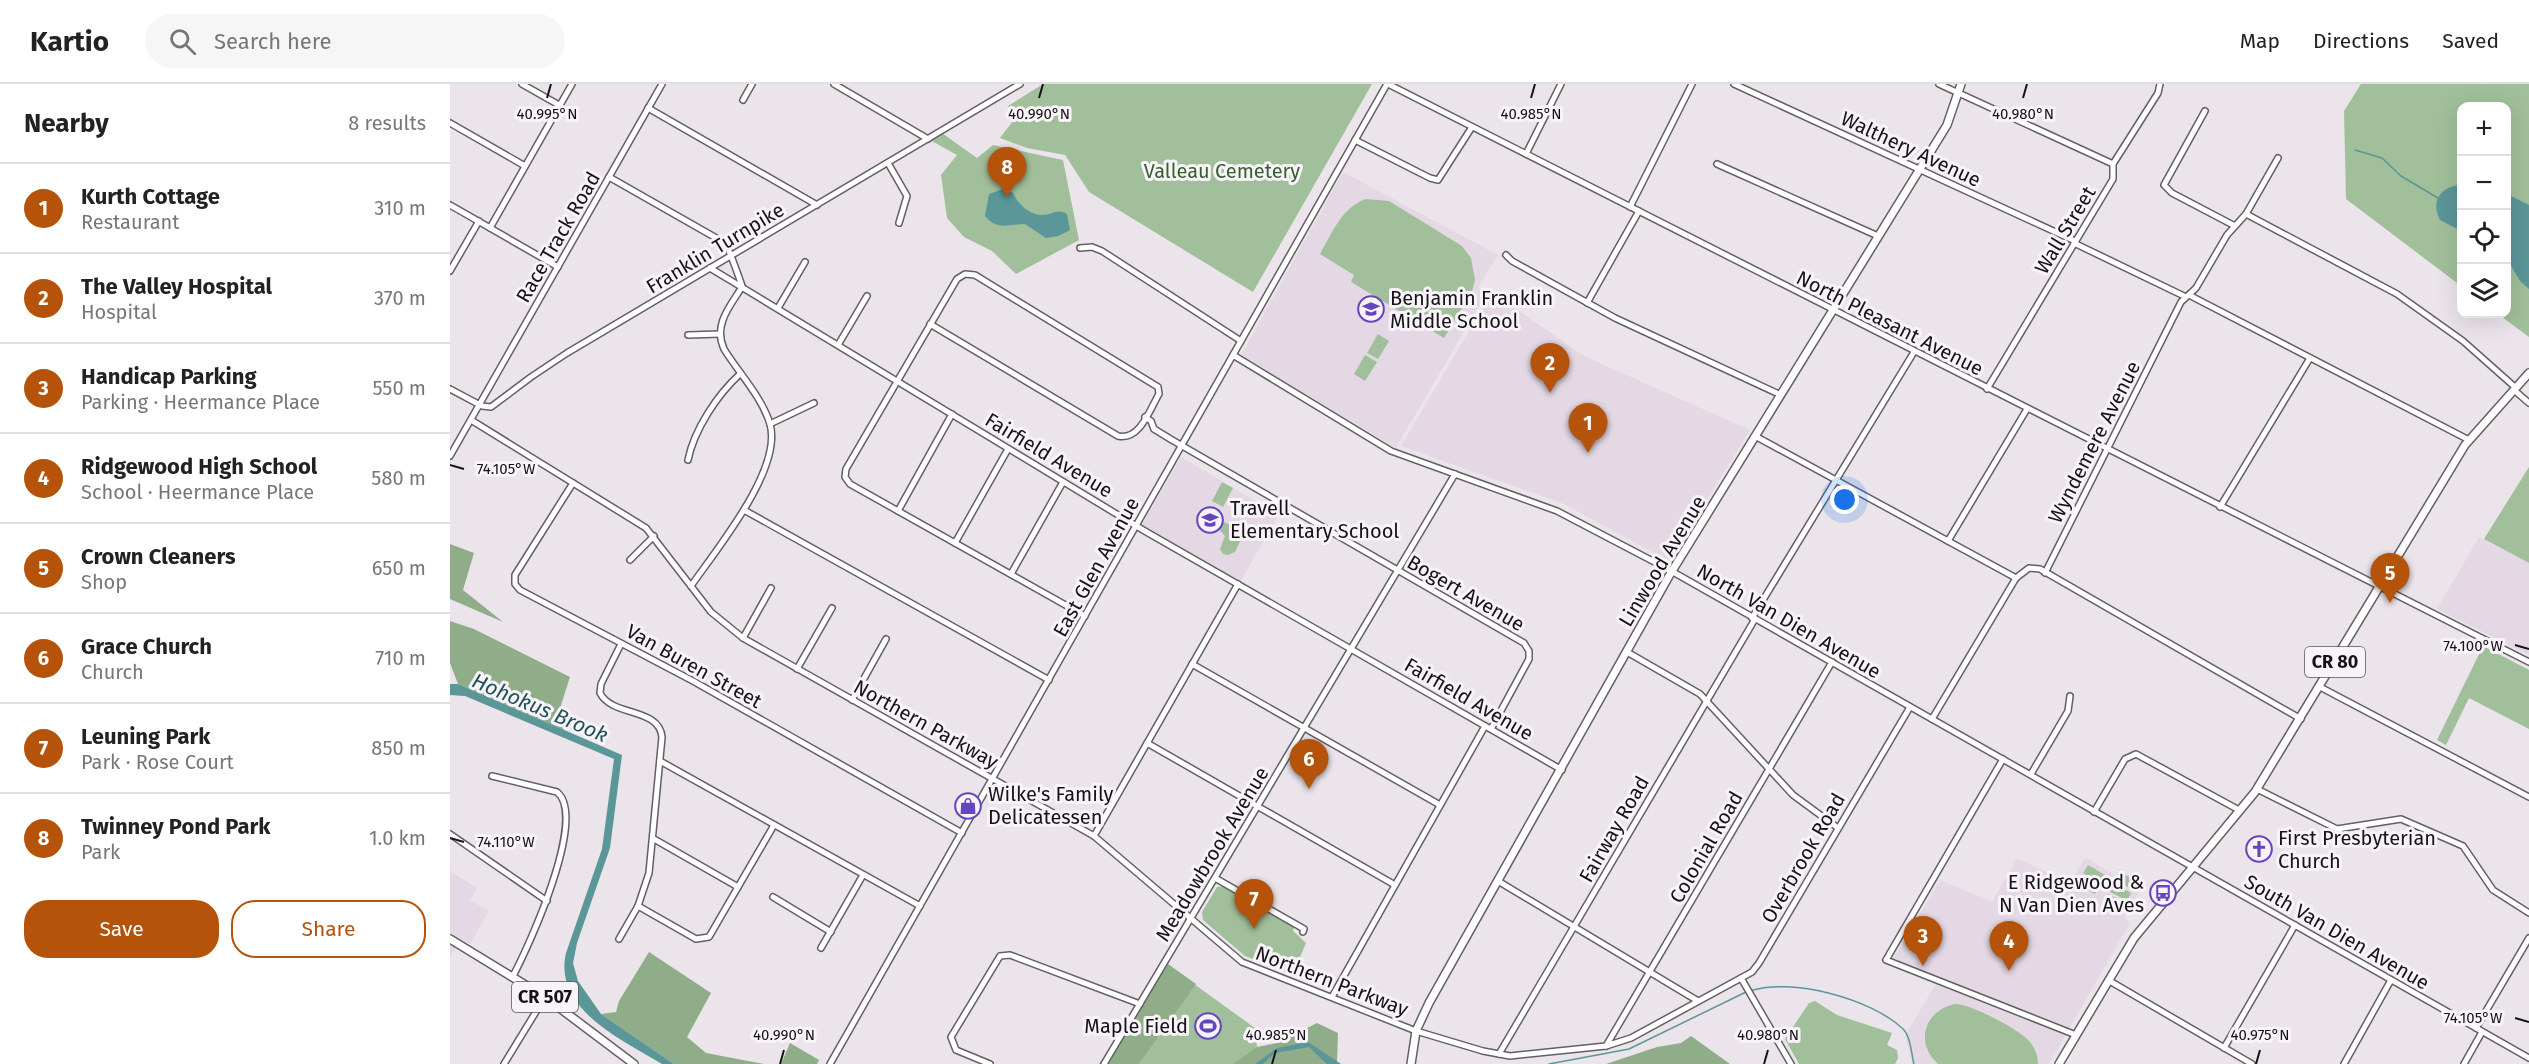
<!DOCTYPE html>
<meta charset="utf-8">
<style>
body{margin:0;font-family:"Fira Sans",sans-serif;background:#f6f6f6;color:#222}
.controls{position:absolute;right:18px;top:18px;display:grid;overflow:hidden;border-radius:12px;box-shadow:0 6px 24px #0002}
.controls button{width:54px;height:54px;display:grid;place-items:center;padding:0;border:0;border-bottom:2px solid #e0e0e0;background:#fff;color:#222;font:30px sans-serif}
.you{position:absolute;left:1395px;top:416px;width:21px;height:21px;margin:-15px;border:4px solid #fff;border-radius:50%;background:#1a73e8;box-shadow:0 0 0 9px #1a73e833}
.badge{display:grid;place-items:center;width:39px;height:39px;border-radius:50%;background:#b45309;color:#fff;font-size:20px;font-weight:700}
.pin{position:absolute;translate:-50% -50px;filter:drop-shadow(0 2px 3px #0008)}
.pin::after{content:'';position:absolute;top:32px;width:21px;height:18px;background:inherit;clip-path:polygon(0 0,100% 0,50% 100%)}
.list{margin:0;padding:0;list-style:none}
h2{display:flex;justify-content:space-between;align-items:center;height:78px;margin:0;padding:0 24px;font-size:26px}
h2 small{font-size:20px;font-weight:400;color:#767676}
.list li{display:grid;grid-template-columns:39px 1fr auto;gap:18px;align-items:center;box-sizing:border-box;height:90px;padding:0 24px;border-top:2px solid #e0e0e0}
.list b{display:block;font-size:22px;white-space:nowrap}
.list p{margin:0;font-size:20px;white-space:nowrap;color:#767676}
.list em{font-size:20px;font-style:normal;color:#767676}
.actions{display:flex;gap:12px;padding:18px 24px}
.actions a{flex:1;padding:14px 0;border:2px solid #b45309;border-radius:24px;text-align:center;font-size:21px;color:#b45309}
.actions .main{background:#b45309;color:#fff}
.icon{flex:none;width:33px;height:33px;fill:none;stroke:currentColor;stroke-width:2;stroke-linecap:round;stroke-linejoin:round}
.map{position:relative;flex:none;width:2079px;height:980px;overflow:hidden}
header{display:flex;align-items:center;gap:36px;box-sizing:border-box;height:84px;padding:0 30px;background:#fff;border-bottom:2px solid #e0e0e0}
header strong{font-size:28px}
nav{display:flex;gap:33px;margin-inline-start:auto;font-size:21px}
.search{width:420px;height:54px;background:#f6f6f6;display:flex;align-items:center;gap:15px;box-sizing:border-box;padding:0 21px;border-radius:33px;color:#767676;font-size:22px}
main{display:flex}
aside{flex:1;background:#fff}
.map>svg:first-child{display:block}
</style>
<header>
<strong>Kartio</strong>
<div class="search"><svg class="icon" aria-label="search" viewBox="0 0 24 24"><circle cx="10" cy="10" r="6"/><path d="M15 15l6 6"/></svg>Search here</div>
<nav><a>Map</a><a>Directions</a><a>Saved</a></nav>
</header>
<main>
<aside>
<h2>Nearby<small>8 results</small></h2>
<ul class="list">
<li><span class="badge">1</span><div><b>Kurth Cottage</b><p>Restaurant</p></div><em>310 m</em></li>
<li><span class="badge">2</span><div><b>The Valley Hospital</b><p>Hospital</p></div><em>370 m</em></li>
<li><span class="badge">3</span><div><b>Handicap Parking</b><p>Parking · Heermance Place</p></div><em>550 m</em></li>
<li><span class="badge">4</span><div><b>Ridgewood High School</b><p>School · Heermance Place</p></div><em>580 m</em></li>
<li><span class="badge">5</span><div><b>Crown Cleaners</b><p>Shop</p></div><em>650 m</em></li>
<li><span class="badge">6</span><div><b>Grace Church</b><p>Church</p></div><em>710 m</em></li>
<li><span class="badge">7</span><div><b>Leuning Park</b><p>Park · Rose Court</p></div><em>850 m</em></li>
<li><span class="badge">8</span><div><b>Twinney Pond Park</b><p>Park</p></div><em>1.0 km</em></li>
</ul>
<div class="actions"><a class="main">Save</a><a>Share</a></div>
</aside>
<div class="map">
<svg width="2079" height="980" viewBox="0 0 2079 980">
<rect width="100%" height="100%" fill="#ebe5eb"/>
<g fill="#e3d8e3">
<path d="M893,88l155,83 -20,32 6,10 -88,151 -155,-93z"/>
<path d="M1042,208l92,64 166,74 -81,131 -105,-57 -163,-58z"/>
<path d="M731,373l98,58 -39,67 -98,-57z"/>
<path d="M2029,453l50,26v92l-92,-46z"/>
<path d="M1635,773l30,18 4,-6 25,15 -20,33 6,6 -81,141h-137l-7,-28 32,-54 -44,-23 47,-79 52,22 25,-44 53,26z"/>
<path d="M0,787l27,17 -7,12 19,11 -19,33 -9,-5 -11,18z"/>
</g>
<g fill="#a1bf9a">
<path d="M593,0h329l-119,208 -164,-100 -24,-37 -38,-7 -27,-10 16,-21 -8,-11z"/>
<path d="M1911,0h168v253l-31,-23h8v-208h-44l-1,180 -115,-87 -2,-88z"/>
<path d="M492,49l35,25 16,-13 70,15 16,80 -63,34 -24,-23 -28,-14 -17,-19 -6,-43 16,-20 -29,-16z"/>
<path d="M916,115l23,2 73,45 9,12 4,22 -3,11 -28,47 -93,-56 3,-7 -34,-21c13,-22 21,-46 46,-55z"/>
<path d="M928,250l11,7 -11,18 -11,-6z"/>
<path d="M915,271l12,7 -12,19 -11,-7z"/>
<path d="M2079,383v96l-45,-24z"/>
<path d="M772,398l11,6 -10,19 -11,-6z"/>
<path d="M774,438l13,6 -2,3 8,4 -8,17 -7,3 -5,-1 -3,-5 5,-13 -6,-7z"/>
<path d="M2033,562l46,24v59l-60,-31 -23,47 -9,-5z"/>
<path d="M1638,781l17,10 -4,8 -18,-10z"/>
<path d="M1670,788l18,10 -5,8 -18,-10z"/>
<path d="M1632,792l17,10 -4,8 -18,-10z"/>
<path d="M1664,799l17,10 -4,8 -18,-10z"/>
<path d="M776,802l68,41 -1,4 13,12 -13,31 -48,-18 -42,-36 -1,-8 15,-25z"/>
<path d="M1658,810l17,10 -4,8 -18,-10z"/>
<path d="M744,900l61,44 2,19 -19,17h-99z"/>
<path d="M1365,917l22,14 55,18 -5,12 10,5 1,8 -3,6h-96l-14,-25 24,-36z"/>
<path d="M1505,920c16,0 64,25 75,38 5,6 8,14 8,22h-100c-24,-21 -13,-54 17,-60z"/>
</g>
<g fill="#8fad88">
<path d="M0,460l24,9 -11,37 40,32 -53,-23z"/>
<path d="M0,537l24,8 96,48 -9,28 3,25 -106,-46 -8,-21z"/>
<path d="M199,868l62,41 -24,44 19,16 58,11h-90l-73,-50 15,-2 3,-11z"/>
<path d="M718,880l28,20 -57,80h-40z"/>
<path d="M867,939l21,10 -1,31h-104l24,-17 20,-4z"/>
<path d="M1241,952l39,28h-124l51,-17 24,-4z"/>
<path d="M340,959l29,17 -2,4h-36z"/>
</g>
<g fill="#5b9699">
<path d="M2011,101h1l-1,46 -21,-11c-10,-19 1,-34 21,-35z"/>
<path d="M553,105l10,4c5,11 16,22 30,22 9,0 14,-7 24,-1l3,16 -12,6 -12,2 -21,-14c-17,0 -27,7 -40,-8l4,-22z"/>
<path d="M2057,110l22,11v84l-9,-8 -13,-22z"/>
<path d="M0,600h8l164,71 -12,93 -33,95 -4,20 5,18 23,33 73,50h-12c-40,-24 -109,-55 -96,-111l36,-104 12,-90 -149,-63 -15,-1z"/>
<path d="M858,958l33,22h-14l-18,-17 -34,6 -12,11h-8l22,-16z"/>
</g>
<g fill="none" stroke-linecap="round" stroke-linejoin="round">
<g stroke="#5b9699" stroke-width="1.5">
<path d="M1905,66l27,8 19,18 37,22"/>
<path d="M1300,907c41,-14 122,8 153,38 8,8 8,24 11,35"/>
<path d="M1099,980l80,-15 117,-57"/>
</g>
<g stroke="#645f64" stroke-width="8">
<g id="minor">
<path d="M72,0l37,21"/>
<path d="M384,0l94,55"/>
<path d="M938,0l1141,578"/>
<path d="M1284,0l341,157"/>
<path d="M1489,0l174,80"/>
<path d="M293,16l9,-16"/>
<path d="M198,24l169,97"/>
<path d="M1755,27l-41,74 8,8 63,33"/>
<path d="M0,39l75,43"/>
<path d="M905,56l75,38 8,2 34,-53"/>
<path d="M1076,70l35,-70"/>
<path d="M438,79l19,33 -8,27"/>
<path d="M1267,80l161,72"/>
<path d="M159,93l116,66c3,3 15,37 17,43"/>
<path d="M0,121l108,62"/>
<path d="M1180,123l62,-123"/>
<path d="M1796,130l151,80 66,47 53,47"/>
<path d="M40,144l82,-144"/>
<path d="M1624,159l112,54"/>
<path d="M630,164l12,-1 10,4 139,90"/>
<path d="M1056,171l6,6 103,57 166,77"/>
<path d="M260,184l433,262 419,240"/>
<path d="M0,187l29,-50"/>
<path d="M1739,211l280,145"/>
<path d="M1137,219l52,-92"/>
<path d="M328,224l27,-46"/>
<path d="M480,240l188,112c22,5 32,-27 41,-42l-1,-7 -183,-112 -10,-1 -8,5 -111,190 -1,8 5,7 235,132"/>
<path d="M238,251l32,-1"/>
<path d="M388,261l29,-49"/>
<path d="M783,271l158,96 166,60 109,57 863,490"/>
<path d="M0,305l32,17 9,1 40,-30 36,-24 453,-269"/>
<path d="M1537,305l126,-210v-15l45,-71 2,-9"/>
<path d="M2064,306l15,13"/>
<path d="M695,333l6,4 3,8 18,11 352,203 5,8v8l-38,70"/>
<path d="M21,336l175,108 65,84 32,26 351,198 148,126 174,69 67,20 27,5 96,-10 25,-8 121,-66 7,-9 151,-256"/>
<path d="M320,340l44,-21"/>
<path d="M1305,352l261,142"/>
<path d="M0,372l212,-372"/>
<path d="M238,376c6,-30 29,-65 52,-86"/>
<path d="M123,399l-58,92v9l5,6 173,91 269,152"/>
<path d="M1770,423l90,-149"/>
<path d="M294,426l305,170"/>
<path d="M448,427l54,-97"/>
<path d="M1498,457l79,-132"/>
<path d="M505,459l53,-94"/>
<path d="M180,476l24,-24"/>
<path d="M1595,489l136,-271 15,-14 31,-53 19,-21 32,-56"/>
<path d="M561,490l52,-92"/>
<path d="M241,502c25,-36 92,-117 79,-162 -8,-27 -32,-52 -46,-75 -11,-24 6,-43 18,-62"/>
<path d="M1302,534l162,-266"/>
<path d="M293,554l28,-50"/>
<path d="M1177,568l73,42 93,101 45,33"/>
<path d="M742,580l248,141"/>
<path d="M347,585l35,-61"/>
<path d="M1870,603l209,110"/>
<path d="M402,616l34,-61"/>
<path d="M1482,635l84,-141 13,-10 11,1 261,150"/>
<path d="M697,659l248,142"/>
<path d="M1553,675l-117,201 190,75"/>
<path d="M210,677l260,145"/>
<path d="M1581,690l37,-63 2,-15"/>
<path d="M42,692l65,16c31,25 -28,154 -44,184"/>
<path d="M1807,705l80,40 64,-10 62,27 30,44 36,23"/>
<path d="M1644,728l31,-53 11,-5 103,56"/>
<path d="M0,750l97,67"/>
<path d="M644,752l144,-252"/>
<path d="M204,755l84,48"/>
<path d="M765,794l89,51 -1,3"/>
<path d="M1048,797l200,120"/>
<path d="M323,813l58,35"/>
<path d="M188,822l58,33 13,-2 65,-112"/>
<path d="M169,855l19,-33 11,-33 13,-136c-3,-30 -50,-20 -62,-44l1,-9 20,-40"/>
<path d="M371,864l42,-73"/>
<path d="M1291,894l50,86"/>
<path d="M1658,896l144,84"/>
<path d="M882,913l153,-271"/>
<path d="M2026,944l53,-90"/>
<path d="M1156,962l226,-384"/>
<path d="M1774,964l71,-123"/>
<path d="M1049,970l256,-435"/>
<path d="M54,980l41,-67"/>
<path d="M380,980l557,-980"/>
<path d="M540,980l-34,-14 -5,-13 49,-81 10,-1 130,49"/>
<path d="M654,980l351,-590"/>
<path d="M1894,980l47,-84"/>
<path d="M2014,980l18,-32"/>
</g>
</g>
<g stroke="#645f64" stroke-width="10">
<g id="major">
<path d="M0,855l95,58 89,67"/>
<path d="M961,980l5,-33 13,-28 240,-427 278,-451 14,-41"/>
<path d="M1609,980l75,-126 121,-146 210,-347 64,-72"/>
</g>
</g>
<use href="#minor" stroke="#fff" stroke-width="5"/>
<use href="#major" stroke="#fff" stroke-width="7"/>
</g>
<path fill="none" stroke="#141315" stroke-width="2" d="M97,14l4,-14M589,14l4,-14M1081,14l4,-14M1573,14l4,-14M0,381l14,4M2065,561l14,4M0,754l14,4M2065,934l14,4M330,980l4,-14M822,980l4,-14M1314,980l4,-14M1806,980l4,-14"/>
<defs>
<g id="school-ring" transform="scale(1.35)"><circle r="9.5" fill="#f8f3f8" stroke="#6345be" stroke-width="1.5"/><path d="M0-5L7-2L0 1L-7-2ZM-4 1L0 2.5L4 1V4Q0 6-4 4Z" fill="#6345be"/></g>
<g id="shop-ring" transform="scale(1.35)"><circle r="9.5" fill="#f8f3f8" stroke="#6345be" stroke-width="1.5"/><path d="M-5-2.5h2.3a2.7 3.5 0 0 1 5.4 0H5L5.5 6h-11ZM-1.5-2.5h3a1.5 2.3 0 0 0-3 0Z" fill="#6345be"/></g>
<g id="church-ring" transform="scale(1.35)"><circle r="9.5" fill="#f8f3f8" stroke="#6345be" stroke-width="1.5"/><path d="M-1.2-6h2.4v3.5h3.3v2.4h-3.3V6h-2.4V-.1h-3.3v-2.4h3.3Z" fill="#6345be"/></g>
<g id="bus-ring" transform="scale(1.35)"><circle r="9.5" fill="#f8f3f8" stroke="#6345be" stroke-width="1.5"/><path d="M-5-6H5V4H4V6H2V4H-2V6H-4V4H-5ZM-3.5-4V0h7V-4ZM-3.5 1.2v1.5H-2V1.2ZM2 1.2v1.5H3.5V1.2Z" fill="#6345be"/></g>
<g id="stadium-ring" transform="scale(1.35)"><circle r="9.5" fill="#f8f3f8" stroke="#6345be" stroke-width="1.5"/><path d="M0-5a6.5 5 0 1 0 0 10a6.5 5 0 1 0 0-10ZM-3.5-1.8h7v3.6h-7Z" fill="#6345be"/></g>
</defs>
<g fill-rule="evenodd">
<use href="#school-ring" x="921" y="225"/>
<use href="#school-ring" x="760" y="436"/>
<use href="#shop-ring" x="518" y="722"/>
<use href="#church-ring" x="1809" y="765"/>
<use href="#bus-ring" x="1713" y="809"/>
<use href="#stadium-ring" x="758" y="942"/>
</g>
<g text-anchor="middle" stroke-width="6" stroke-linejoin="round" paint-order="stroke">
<g fill="#f8f3f8" stroke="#585659" stroke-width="1.5">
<rect x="1855" y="563" width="60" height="30" rx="4.5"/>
<rect x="62" y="898" width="66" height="30" rx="4.5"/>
</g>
<g font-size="18" font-weight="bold" fill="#141315">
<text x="1885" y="584">CR 80</text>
<text x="95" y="919">CR 507</text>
</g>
<g font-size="20" fill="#141315" stroke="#f8f3f8">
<text transform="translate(1461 65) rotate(25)" y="7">Walthery Avenue</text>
<text transform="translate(1615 146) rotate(-59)" y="7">Wall Street</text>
<text transform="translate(108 153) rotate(-60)" y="7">Race Track Road</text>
<text transform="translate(265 164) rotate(-31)" y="7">Franklin Turnpike</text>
<text transform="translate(1440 239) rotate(27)" y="7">North Pleasant Avenue</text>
<text transform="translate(1644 358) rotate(-63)" y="7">Wyndemere Avenue</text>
<text transform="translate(599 371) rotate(31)" y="7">Fairfield Avenue</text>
<text transform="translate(1212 477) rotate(-59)" y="7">Linwood Avenue</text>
<text transform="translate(646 483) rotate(-61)" y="7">East Glen Avenue</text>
<text transform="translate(1016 509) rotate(30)" y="7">Bogert Avenue</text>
<text transform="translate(1339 537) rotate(30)" y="7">North Van Dien Avenue</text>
<text transform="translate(244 582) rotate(29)" y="7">Van Buren Street</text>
<text transform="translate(1019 615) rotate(30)" y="7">Fairfield Avenue</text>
<text transform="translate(476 640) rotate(29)" y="7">Northern Parkway</text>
<text transform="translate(1164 745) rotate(-60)" y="7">Fairway Road</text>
<text transform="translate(1256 763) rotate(-60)" y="7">Colonial Road</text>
<text transform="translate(762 770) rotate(-59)" y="7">Meadowbrook Avenue</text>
<text transform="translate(1353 774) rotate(-60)" y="7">Overbrook Road</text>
<text transform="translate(1887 848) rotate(30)" y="7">South Van Dien Avenue</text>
<text transform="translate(882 897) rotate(21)" y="7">Northern Parkway</text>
</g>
<g font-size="20" fill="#355f2c" stroke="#f8f3f8">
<text x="772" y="94">Valleau Cemetery</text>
</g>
<g font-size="20" fill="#141315" stroke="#f8f3f8" text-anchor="start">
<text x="940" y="221">Benjamin Franklin<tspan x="940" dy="23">Middle School</tspan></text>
<text x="780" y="431">Travell<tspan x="780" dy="23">Elementary School</tspan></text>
<text x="538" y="717">Wilke's Family<tspan x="538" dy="23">Delicatessen</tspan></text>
<text x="1828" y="761">First Presbyterian<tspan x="1828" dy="23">Church</tspan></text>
<text x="1694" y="805" text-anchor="end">E Ridgewood &amp;<tspan x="1694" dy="23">N Van Dien Aves</tspan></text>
<text x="738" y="949" text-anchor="end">Maple Field</text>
</g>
<g font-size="21" font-style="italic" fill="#1e5255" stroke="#f8f3f8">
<text transform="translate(90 624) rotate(23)" y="7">Hohokus Brook</text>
</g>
</g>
<g font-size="15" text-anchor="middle" fill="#141315" stroke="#f8f3f8" stroke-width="6" stroke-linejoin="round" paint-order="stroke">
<text x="97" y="35">40.995°N</text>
<text x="1081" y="35">40.985°N</text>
<text x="1573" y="35">40.980°N</text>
<text x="589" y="35">40.990°N</text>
<text x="56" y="390">74.105°W</text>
<text x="2023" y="567">74.100°W</text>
<text x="56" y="763">74.110°W</text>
<text x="2023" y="939">74.105°W</text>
<text x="334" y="956">40.990°N</text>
<text x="826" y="956">40.985°N</text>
<text x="1318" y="956">40.980°N</text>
<text x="1810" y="956">40.975°N</text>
</g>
</svg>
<div class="controls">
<button>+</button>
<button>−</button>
<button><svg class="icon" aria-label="locate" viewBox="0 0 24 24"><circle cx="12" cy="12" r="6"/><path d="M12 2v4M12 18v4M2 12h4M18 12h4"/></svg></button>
<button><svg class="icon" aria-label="layers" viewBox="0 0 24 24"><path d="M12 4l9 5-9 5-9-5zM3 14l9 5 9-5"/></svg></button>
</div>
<div class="you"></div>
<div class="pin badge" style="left:1138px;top:369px">1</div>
<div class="pin badge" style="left:1100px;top:309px">2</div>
<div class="pin badge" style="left:1473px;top:882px">3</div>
<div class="pin badge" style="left:1559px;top:887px">4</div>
<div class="pin badge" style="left:1940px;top:519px">5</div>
<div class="pin badge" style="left:859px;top:705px">6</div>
<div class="pin badge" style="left:804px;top:845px">7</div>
<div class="pin badge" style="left:557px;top:113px">8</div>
</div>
</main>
